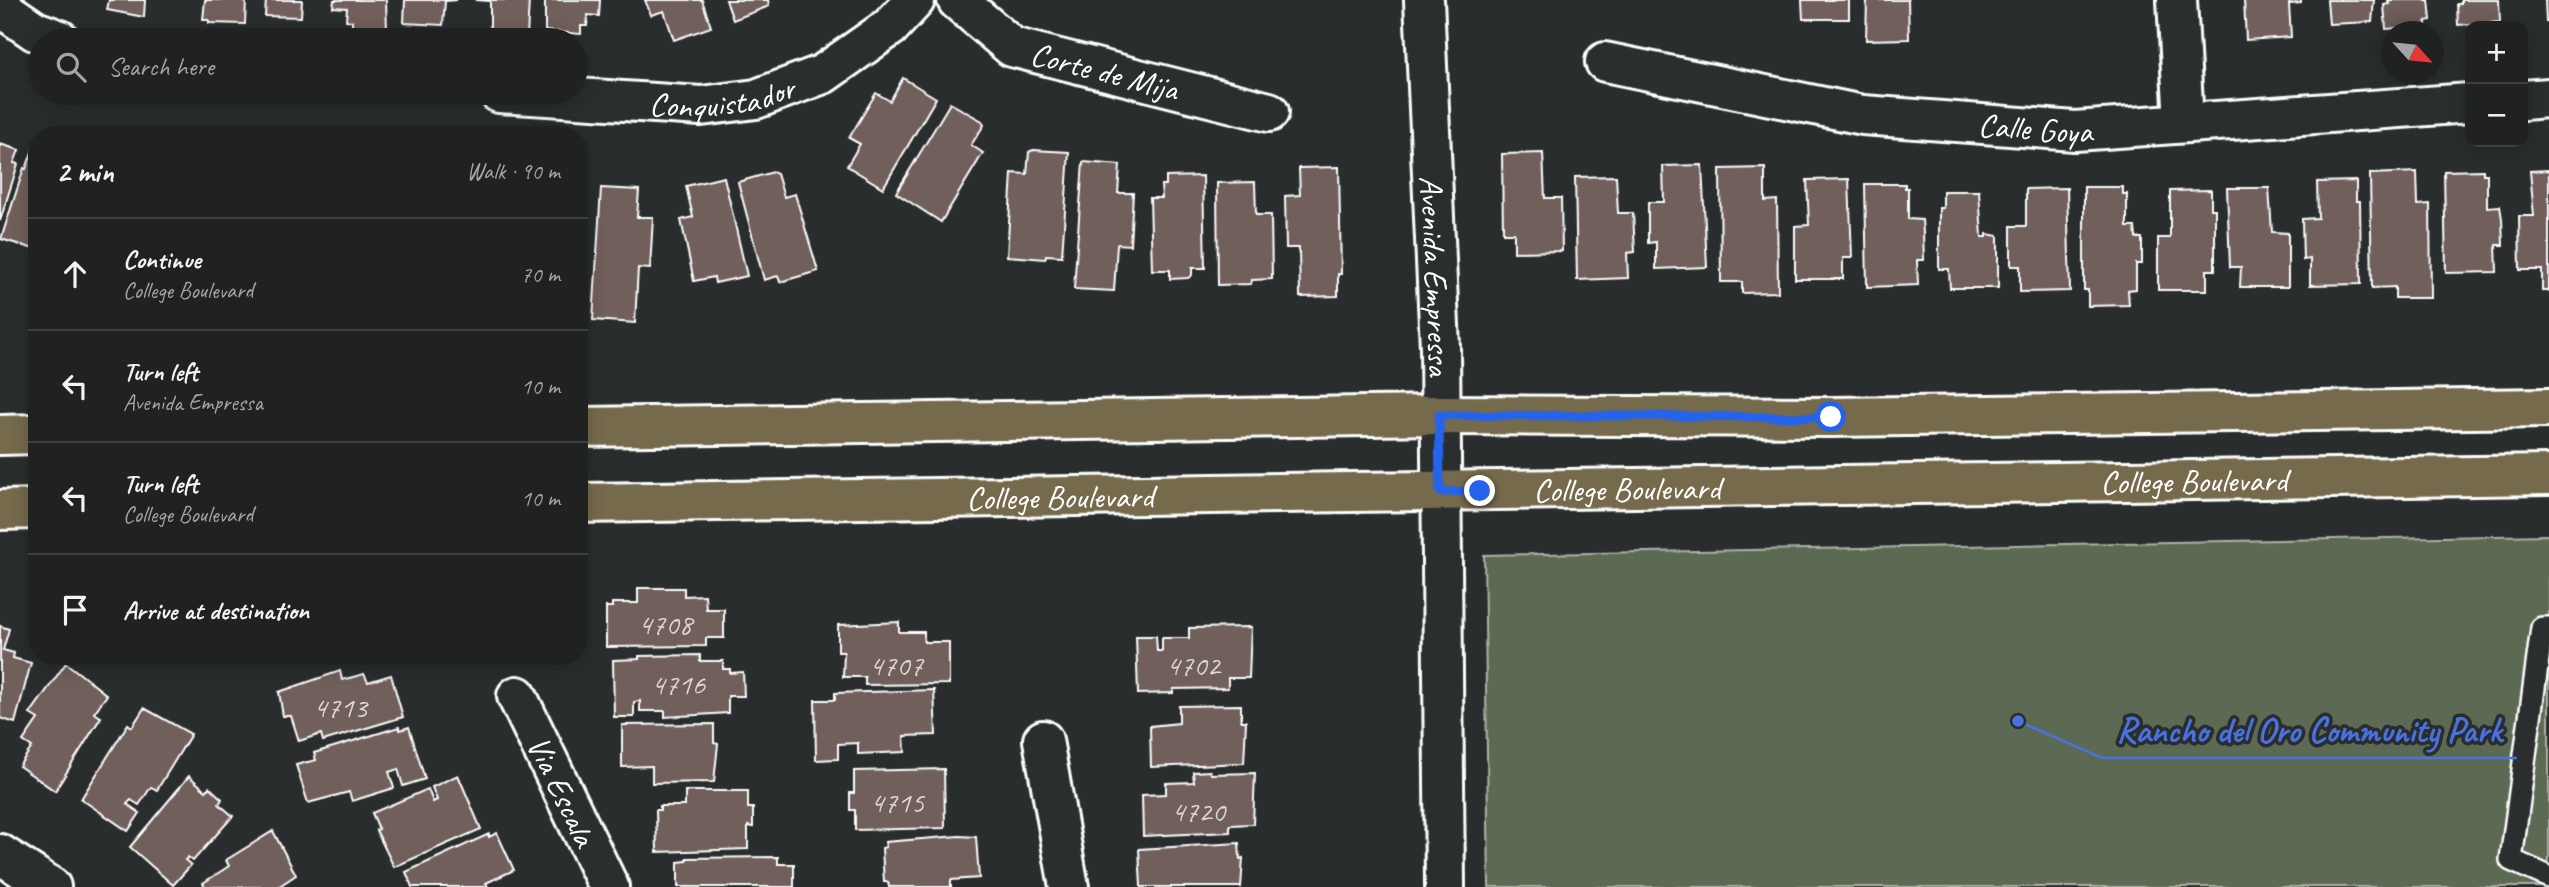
<!DOCTYPE html>
<meta charset="utf-8">
<style>
body{margin:0;font-family:Caveat,sans-serif;background:#2d2f2f;color:#f1f3f6}
.controls{position:absolute;right:21px;top:21px;display:grid;overflow:hidden;border-radius:14px;box-shadow:0 4px 18px #0003}
.controls button{width:63px;height:63px;display:grid;place-items:center;padding:0;border:0;border-bottom:2px solid #3d3f40;background:#202222;color:#f1f3f6;font:35px sans-serif}
.compass{position:absolute;left:2381px;top:21px;width:63px;height:63px;border-radius:50%;background:#202222;box-shadow:0 4px 18px #0003;rotate:117deg}
.stop{position:absolute;width:21px;height:21px;margin:-16px;border:5px solid #2563eb;border-radius:50%;background:#fff}
.stop.end{background:#2563eb;border-color:#fff;box-shadow:0 2px 7px #0008}
.list{margin:0;padding:0;list-style:none}
h2{display:flex;justify-content:space-between;align-items:center;height:91px;margin:0;padding:0 28px;font-size:30px}
h2 small{font-size:23px;font-weight:400;color:#a2a4a5}
.list li{display:grid;grid-template-columns:46px 1fr auto;gap:21px;align-items:center;box-sizing:border-box;height:112px;padding:0 28px;border-top:2px solid #3d3f40}
.list b{display:block;font-size:26px;white-space:nowrap}
.list p{margin:0;font-size:23px;white-space:nowrap;color:#a2a4a5}
.list em{font-size:23px;font-style:normal;color:#a2a4a5}
.icon{flex:none;width:38px;height:38px;fill:none;stroke:currentColor;stroke-width:2;stroke-linecap:round;stroke-linejoin:round}
.map{position:relative;flex:none;width:2549px;height:887px;overflow:hidden}
.search{position:absolute;background:#202222;box-shadow:0 4px 18px #0003;left:28px;top:28px;width:560px;height:77px;display:flex;align-items:center;gap:18px;box-sizing:border-box;padding:0 24px;border-radius:38px;color:#a2a4a5;font-size:26px}
.panel{position:absolute;background:#202222;box-shadow:0 4px 18px #0003;left:28px;top:126px;width:560px;height:539px;border-radius:28px}
.map>svg:first-child{display:block}
</style>
<div class="map">
<svg width="2549" height="887" viewBox="0 0 2549 887">
<rect width="100%" height="100%" fill="#2a2d2e"/>
<filter id="ink" filterUnits="userSpaceOnUse"><feTurbulence type="fractalNoise" baseFrequency=".0143" numOctaves="2"/><feDisplacementMap in="SourceGraphic" scale="14" xChannelSelector="R" yChannelSelector="G"/><feConvolveMatrix kernelMatrix="1 2 1 2 8 2 1 2 1" color-interpolation-filters="sRGB"/></filter>
<g filter="url(#ink)">
<path fill="#5c6a52" stroke="#aeb4a8" stroke-width="2" d="M2549,535v352h-1060l-5,-332z"/>
<g fill="#705e5a" stroke="#fff" stroke-width="2">
<path d="M109,0h36l-1,17 -37,-7z"/>
<path d="M205,0h41l-1,24 -36,-1v-3h-6z"/>
<path d="M266,0h36l-1,17 -36,-1z"/>
<path d="M334,0h52l1,30 -35,-2v-7l-6,-1 1,-12 -14,-1z"/>
<path d="M405,0h52l-12,1 -2,24 -39,-2z"/>
<path d="M475,0h54l-2,37 -37,-2v-34z"/>
<path d="M545,0h55l-1,16 -11,-1 -1,11h-6v8l-36,-3z"/>
<path d="M645,0h57l9,27 -37,13 -10,-29 -13,4z"/>
<path d="M726,0h42l1,6 -36,14z"/>
<path d="M1802,0h47v19h-46z"/>
<path d="M1867,0h41l1,39 -43,1z"/>
<path d="M2244,0h57v3l-12,1 2,33 -45,3z"/>
<path d="M2327,0h47l-2,22 -43,2z"/>
<path d="M2388,0h41l2,20 -5,1v5l-40,3 -2,-24 5,-1z"/>
<path d="M2461,0h38l1,22 -42,3 -1,-21h4z"/>
<path d="M2545,0h4v22h-3z"/>
<path d="M903,78l33,20 -53,90 -36,-22 13,-22 -11,-6 27,-45 14,8z"/>
<path d="M950,103l32,18 2,4 -13,20 12,8 -42,69 -45,-29z"/>
<path d="M36,141l1,1v108l-36,-11 23,-71 2,1z"/>
<path d="M0,144l19,6 -5,13 4,1 -18,57z"/>
<path d="M1033,150l36,2 -7,104 -16,-1 -1,4 -38,-3 5,-83 15,1 2,-22z"/>
<path d="M1543,153l2,45h16l1,53 -48,1v-19h-11l-1,-79z"/>
<path d="M1083,162l37,3 -2,28h15l-3,52 -13,-1 -3,47 -40,-2z"/>
<path d="M1702,165l5,102 -51,2v-27l-8,1v-41h16l-1,-36z"/>
<path d="M1339,167l2,107h-3v22l-38,1 -1,-49h-13l-1,-52 15,-1 -1,-27z"/>
<path d="M1765,168v33l12,-1 1,92 -36,1v-11h-21l-1,-113z"/>
<path d="M2483,170v4h4v33l13,-1 2,13 1,26h-7l1,27 -51,1 -2,-102z"/>
<path d="M2549,170v121h-7v-21h-22l-1,-54h15l-4,-45z"/>
<path d="M773,172l4,2 7,23 11,-3 23,77 -38,11 -2,-6 -14,4 -26,-98z"/>
<path d="M2417,172l1,33 12,-1 1,94h-36v-11l-23,1 -2,-114z"/>
<path d="M1203,176l2,92h-13v7l-4,3 -18,1v-9h-18l-2,-72h12l-1,-13h5v-8z"/>
<path d="M1616,176l2,37h15l2,39 -8,1 1,25 -51,2 -2,-103z"/>
<path d="M724,177l23,99 -32,7 -1,-6 -20,4 -13,-61 12,-3 -7,-31z"/>
<path d="M1849,179l3,79h-9v21h-48v-53l14,-1 -2,-45z"/>
<path d="M2356,181v20h4l1,83 -51,1v-26l-7,1 -1,-41 16,-1 -1,-36z"/>
<path d="M579,182l6,1 -6,89z"/>
<path d="M1255,182l1,33h15l1,64 -20,1 -1,4 -33,1 -1,-102z"/>
<path d="M1865,184h40v4h3v31l14,1 1,13 1,27h-7l1,25 -51,2z"/>
<path d="M2084,187h39v7h4v33h8l1,11h6v26h-6v25l-8,1 1,15 -41,1v-16h-4z"/>
<path d="M601,188l38,2 -2,27h16l-3,52 -12,-1 -3,55 -42,-3z"/>
<path d="M2067,188l3,103 -50,1v-26h-9v-40h15v-37z"/>
<path d="M2227,188h42l3,44 16,1v54h-48l1,-20h-11z"/>
<path d="M2211,190v19h4v61h-8v20h-49v-52h12v-47z"/>
<path d="M1943,191h36l3,46h5v-3l11,2v52h-48l-1,-19h-10v-61h4z"/>
<path d="M638,588h46v8l21,-1 1,14h18v29h-18v8l-100,1v-40h6v-4h26z"/>
<path d="M899,622v10h25v10h25v42l-84,1v-8h-22l1,-25h-6v-27z"/>
<path d="M0,626l9,3 -6,21 11,3 -1,5 18,5 -16,60 -15,-5z"/>
<path d="M1251,627l-2,51h-21v10l-55,1v4l-35,1 -2,-58h20l1,15h5v-13h27v-10z"/>
<path d="M700,655v6h23v8h7v4l13,-1 1,24h-16v17l-63,4v-6h-25v-10l-6,1v15h-20l-1,-57 26,-1v-3z"/>
<path d="M66,663l41,32 -13,18 7,4 -46,74 -36,-25 13,-19 -9,-6 15,-22 -8,-5z"/>
<path d="M340,671l2,9 22,-6 4,8 23,-7 12,42 -80,24 -2,-7 -22,7 -8,-25h-8l-4,-24z"/>
<path d="M934,690l2,45 -32,1 1,16 -47,2v-11l-20,1v15l-22,1 -1,-60h20v-7z"/>
<path d="M1241,705v16h5l-2,42 -93,4 -1,-41 29,-3v-17z"/>
<path d="M144,708l47,26 -34,56 -6,-3 -12,18 -8,-5 -4,4 13,9 -12,18 -47,-32 47,-75 4,3z"/>
<path d="M714,724v19l4,1 -4,38 -62,1v-17l-30,1v-42z"/>
<path d="M399,727l1,3 9,-3 16,52 -22,7 -5,-17 -9,3 5,16 -42,13 -3,-9 -41,11 -12,-38 20,-5 -2,-7z"/>
<path d="M944,769l1,59 -90,2v-20h-5v-17h4v-22z"/>
<path d="M1210,771l1,3 44,-1 -2,51 -23,1v7l-87,4 -1,-41 24,-1v-11l28,-1 -1,-10z"/>
<path d="M458,775l23,54 -87,38 -18,-37 3,-1 -7,-16 56,-24 5,13 4,-2 -5,-13z"/>
<path d="M189,776l17,15 3,-4 13,12 -3,5 14,12 -40,45 -5,-4 -3,3 6,5 -18,20 -43,-38z"/>
<path d="M685,791h63v17h5v19l-5,-1v23l-91,3 -1,-42h4v-4h25z"/>
<path d="M273,831l23,44 -18,12h-73l-2,-4 26,-17 -3,-6z"/>
<path d="M497,833l17,37 -28,13 2,4h-76l-6,-15 83,-38v3z"/>
<path d="M959,836l17,1 3,41 -28,2v7h-62l-1,-5h-4l-2,-34 4,-1 -1,-5z"/>
<path d="M1239,843l1,16 3,-1 -2,29h-100l-2,-38z"/>
<path d="M778,857v7h16v23h-116v-25l9,-1v-3z"/>
</g>
<g fill="none" stroke-linecap="round" stroke-linejoin="round">
<g stroke="#fff" stroke-width="26">
<path id="service" d="M2549,628h-7l-31,232 38,17"/>
</g>
<g stroke="#fff" stroke-width="44">
<g id="minor">
<path id="s1" d="M957,0l55,47 257,65"/>
<path d="M2177,0l7,122"/>
<path d="M0,7l35,24 25,9"/>
<path id="s2" d="M1605,62l258,53 212,16 395,-28"/>
<path id="s3" d="M499,93l202,13 55,-7 67,-25 67,-47 25,-27"/>
<path d="M2523,100l26,-2"/>
<path id="s4" d="M517,696l92,191"/>
<path d="M1043,740l26,147"/>
<path d="M0,854l51,33"/>
</g>
</g>
<g stroke="#fff" stroke-width="44">
<g id="tertiary">
<path id="s5" d="M1424,0l16,347 5,540"/>
</g>
</g>
<g stroke="#fff" stroke-width="44">
<g id="primary">
<path d="M579,427l860,-12 392,2 718,-9"/>
<path d="M0,435l37,-1"/>
<path id="s6" d="M579,503l1970,-28"/>
<path d="M0,510l37,-1"/>
</g>
</g>
<use href="#service" stroke="#2a2d2e" stroke-width="21"/>
<use href="#minor" stroke="#2a2d2e" stroke-width="38"/>
<use href="#tertiary" stroke="#2a2d2e" stroke-width="38"/>
<use href="#primary" stroke="#746b4b" stroke-width="38"/>
</g>
</g>
<g fill="none" stroke-linecap="round" stroke-linejoin="round" filter="url(#ink)">
<path stroke="#2563eb" stroke-width="9" d="M1480,491l-40,1 -1,-77 392,2"/>
</g>
<g text-anchor="middle" stroke-width="7" stroke-linejoin="round" paint-order="stroke">
<g font-size="30" fill="#dbd7d6">
<text x="665" y="634">4708</text>
<text x="896" y="675">4707</text>
<text x="1193" y="675">4702</text>
<text x="678" y="694">4716</text>
<text x="340" y="717">4713</text>
<text x="897" y="812">4715</text>
<text x="1198" y="821">4720</text>
</g>
<g font-size="33" fill="#fff" stroke="#2a2d2e">
<text dy="12" stroke="none"><textPath href="#s1" startOffset="168">Corte de Mija</textPath></text>
<text dy="12" stroke="none"><textPath href="#s3" startOffset="224">Conquistador</textPath></text>
<text dy="12" stroke="none"><textPath href="#s2" startOffset="436">Calle Goya</textPath></text>
<text dy="12" stroke="none"><textPath href="#s5" startOffset="276">Avenida Empressa</textPath></text>
<text dy="12" stroke="none"><textPath href="#s6" startOffset="1615">College Boulevard</textPath></text>
<text dy="12" stroke="none"><textPath href="#s6" startOffset="1048">College Boulevard</textPath></text>
<text dy="12" stroke="none"><textPath href="#s6" startOffset="481">College Boulevard</textPath></text>
<text dy="12" stroke="none"><textPath href="#s4" startOffset="105">Via Escala</textPath></text>
</g>
</g>
<path fill="none" stroke="#4a71e0" stroke-width="2.5" d="M2018 721L2102 758H2517"/>
<circle fill="#4a71e0" stroke="#2a2d2e" stroke-width="2.5" cx="2018" cy="721" r="7"/>
<g font-size="35" text-anchor="middle" font-weight="bold" fill="#4a71e0" stroke="#2a2d2e" stroke-width="7" stroke-linejoin="round" paint-order="stroke">
<text x="2309" y="742">Rancho del Oro Community Park</text>
</g>
</svg>
<div class="controls">
<button>+</button>
<button>−</button>
</div>
<svg class="compass" viewBox="-18 -18 36 36"><path d="M0-13l5 13h-10z" fill="#e53935"/><path d="M0 13l5-13h-10z" fill="#a2a4a5"/></svg>
<div class="stop" style="left:1831px;top:417px"></div>
<div class="stop end" style="left:1480px;top:491px"></div>
<div class="search"><svg class="icon" aria-label="search" viewBox="0 0 24 24"><circle cx="10" cy="10" r="6"/><path d="M15 15l6 6"/></svg>Search here</div>
<section class="panel">
<h2>2 min<small>Walk · 90 m</small></h2>
<ul class="list">
<li><svg class="icon" aria-label="ahead" viewBox="0 0 24 24"><path d="M12 20V5M6 11l6-6 6 6"/></svg><div><b>Continue</b><p>College Boulevard</p></div><em>70 m</em></li>
<li><svg class="icon" aria-label="left" viewBox="0 0 24 24"><path d="M17 20v-9H6M10 6l-5 5 5 5"/></svg><div><b>Turn left</b><p>Avenida Empressa</p></div><em>10 m</em></li>
<li><svg class="icon" aria-label="left" viewBox="0 0 24 24"><path d="M17 20v-9H6M10 6l-5 5 5 5"/></svg><div><b>Turn left</b><p>College Boulevard</p></div><em>10 m</em></li>
<li><svg class="icon" aria-label="arrive" viewBox="0 0 24 24"><path d="M6 21V4h12l-3 4 3 4H6"/></svg><div><b>Arrive at destination</b></div></li>
</ul>
</section>
</div>
